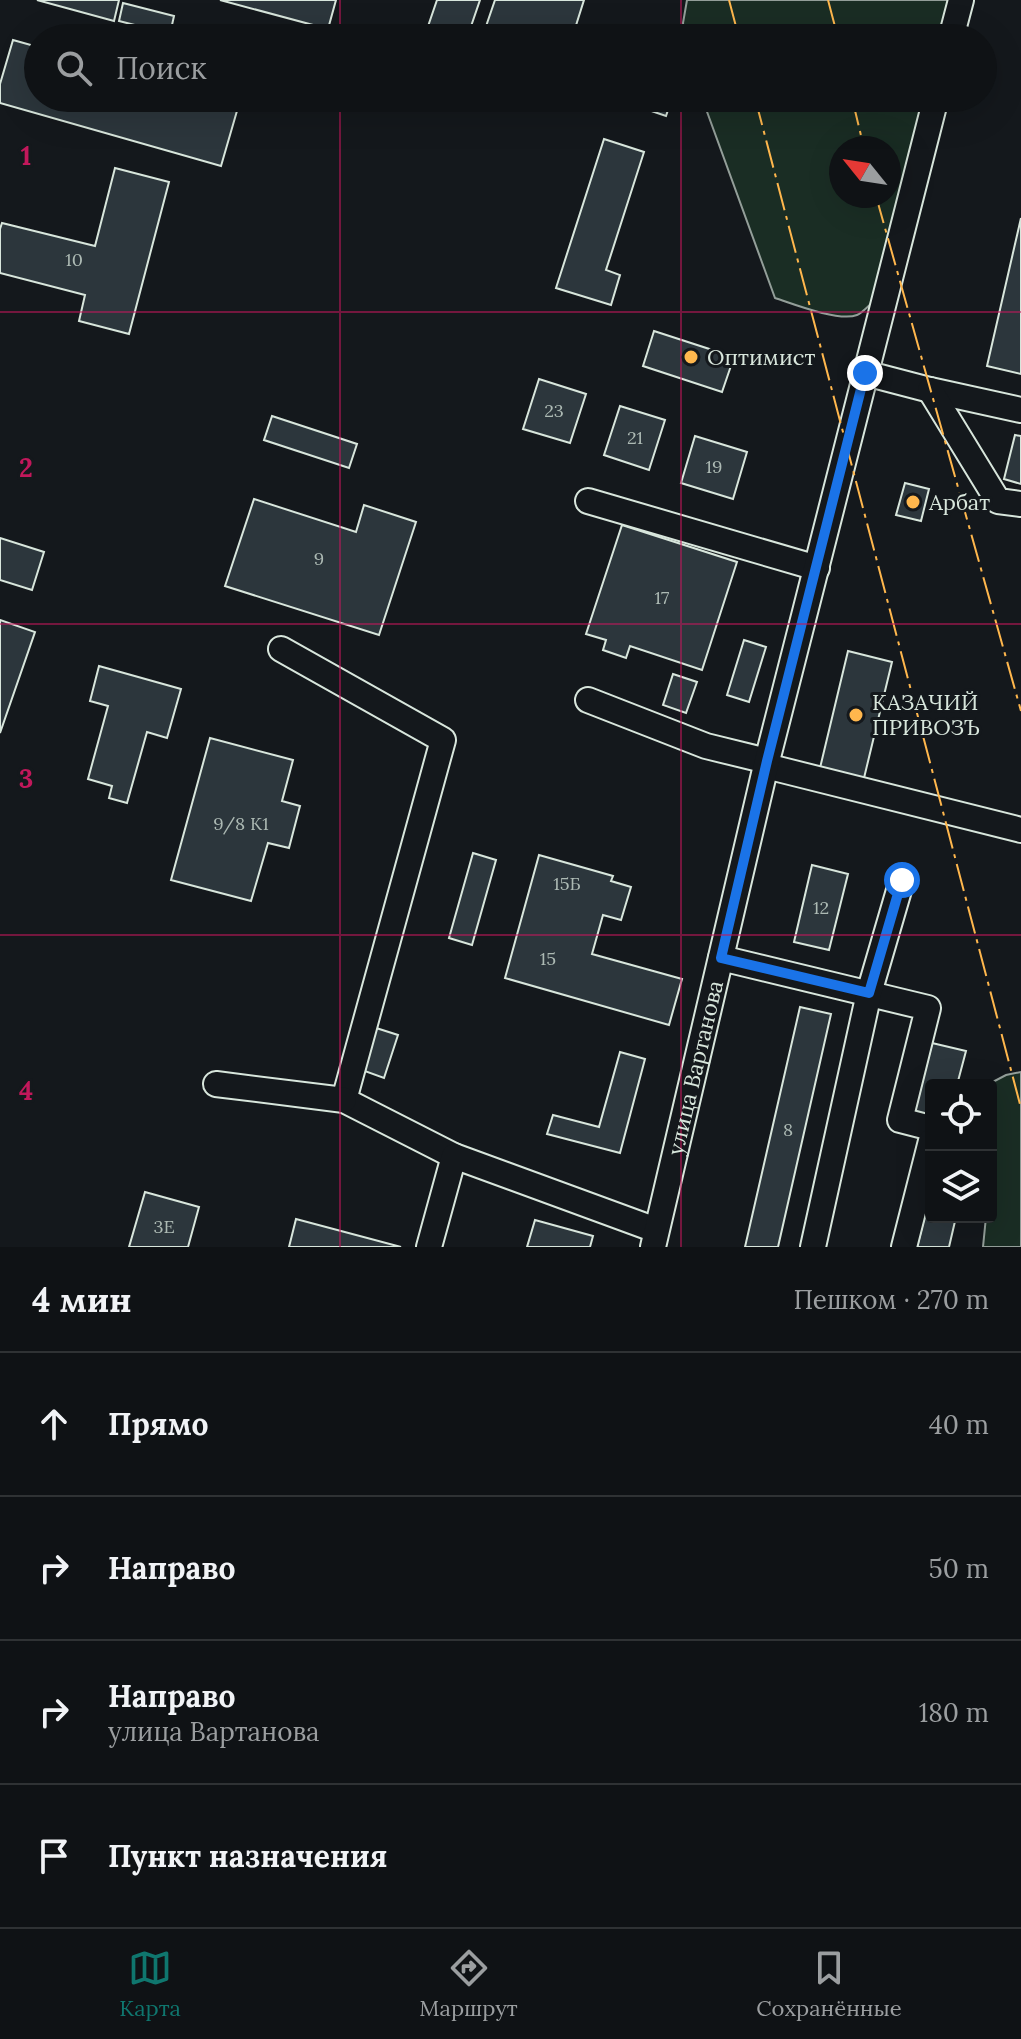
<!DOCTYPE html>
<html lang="ru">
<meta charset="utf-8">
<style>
body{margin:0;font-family:Lora,serif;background:#1d2022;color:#f1f3f6}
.controls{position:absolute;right:24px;bottom:24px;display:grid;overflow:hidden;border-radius:8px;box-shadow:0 8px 32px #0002}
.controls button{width:72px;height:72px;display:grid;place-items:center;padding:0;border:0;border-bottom:2px solid #2f3234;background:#0f1215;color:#f1f3f6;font:40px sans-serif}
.compass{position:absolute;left:829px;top:136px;width:72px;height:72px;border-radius:50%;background:#0f1215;box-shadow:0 8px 32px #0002;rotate:300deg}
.stop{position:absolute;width:24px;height:24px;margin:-18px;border:6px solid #1a73e8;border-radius:50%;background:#fff}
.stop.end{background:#1a73e8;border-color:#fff;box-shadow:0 2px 8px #0008}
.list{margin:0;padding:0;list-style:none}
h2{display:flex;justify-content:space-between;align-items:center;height:104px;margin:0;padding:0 32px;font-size:34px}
h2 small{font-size:26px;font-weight:400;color:#9b9ea0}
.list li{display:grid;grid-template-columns:52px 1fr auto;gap:24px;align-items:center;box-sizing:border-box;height:144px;padding:0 32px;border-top:2px solid #2f3234}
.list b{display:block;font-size:30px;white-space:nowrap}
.list p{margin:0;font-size:26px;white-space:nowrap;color:#9b9ea0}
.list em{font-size:26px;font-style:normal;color:#9b9ea0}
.icon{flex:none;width:44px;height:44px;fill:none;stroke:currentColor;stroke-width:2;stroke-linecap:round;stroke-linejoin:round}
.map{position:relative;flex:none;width:1021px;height:1247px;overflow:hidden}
.search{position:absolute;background:#0f1215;box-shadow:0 8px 32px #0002;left:24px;right:24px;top:24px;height:88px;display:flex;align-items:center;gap:20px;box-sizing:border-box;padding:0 28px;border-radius:44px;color:#9b9ea0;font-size:30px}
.sheet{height:680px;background:#0f1215}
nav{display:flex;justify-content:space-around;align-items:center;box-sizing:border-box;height:112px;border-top:2px solid #2f3234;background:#0f1215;font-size:22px;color:#9b9ea0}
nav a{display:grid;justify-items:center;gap:4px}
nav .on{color:#0f766e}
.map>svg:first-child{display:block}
</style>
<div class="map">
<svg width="1021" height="1247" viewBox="0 0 1021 1247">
<rect width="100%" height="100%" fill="#14181c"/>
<g fill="#1a2d24" stroke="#939e99" stroke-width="2" fill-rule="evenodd">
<path d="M687,0h264l-10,38h-256l-2,-15z"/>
<path d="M702,98h223l-53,205c-5,4 -10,10 -15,12 -18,7 -64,-11 -82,-17zM841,148h48v48h-48z"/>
<path d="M1021,1072v175h-38l3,-30h5v-132h-4l19,-10z"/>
</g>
<g fill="#2c363c" stroke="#d8e6dc" stroke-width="2">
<path d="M37,0h82l-5,21z"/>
<path d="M220,0h116l-8,29z"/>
<path d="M437,0h43l-13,38h-43z"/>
<path d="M495,0h89l-12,38h-90z"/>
<path d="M123,3l51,13 -4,18 -51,-13z"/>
<path d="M13,40l25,7v51h180l21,6 -18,62 -221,-63v-19z"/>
<path d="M613,98h59l-6,18z"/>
<path d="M604,139l40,13 -38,118 14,5 -9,30 -55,-17z"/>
<path d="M115,168l54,14 -40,152 -50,-13 6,-26 -85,-22v-44l2,-6 93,23z"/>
<path d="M1021,218v156l-34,-8z"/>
<path d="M654,331l80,26 -12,35 -79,-26z"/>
<path d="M539,379l47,15 -16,49 -47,-14z"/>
<path d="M620,406l45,14 -16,50 -45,-15z"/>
<path d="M272,416l85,28 -8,24 -85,-28z"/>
<path d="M1015,435l6,1v48l-17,-5z"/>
<path d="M695,436l52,16 -14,47 -52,-16z"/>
<path d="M905,483l24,6 -8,32 -25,-6z"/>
<path d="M254,499l102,33 8,-27 52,17 -37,113 -154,-49z"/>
<path d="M622,525l115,37 -35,108 -72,-24 -4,12 -23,-8 3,-10 -20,-6z"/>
<path d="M0,538l44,14 -12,38 -32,-10z"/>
<path d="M0,620l35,12 -35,101z"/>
<path d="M744,640l22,7 -17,55 -22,-7z"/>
<path d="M848,651l44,11 -28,116 -44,-10z"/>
<path d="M99,666l82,23 -14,49 -20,-6 -20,71 -18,-5 3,-12 -24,-7 20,-73 -18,-5z"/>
<path d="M673,674l24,8 -11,31 -23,-8z"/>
<path d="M210,738l83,22 -11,41 18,5 -11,42 -21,-5 -17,58 -80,-21z"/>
<path d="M473,853l23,7 -24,85 -23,-7z"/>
<path d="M539,855l74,21 -2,5 20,6 -10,33 -18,-5 -11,39 90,25 -13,46 -164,-47z"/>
<path d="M812,865l36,9 -19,76 -35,-8z"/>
<path d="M800,1007l31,7 -53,233h-33z"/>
<path d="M373,1027l25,8 -14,43 -25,-9z"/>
<path d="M932,1043l34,8 -9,34h-26v34l-17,-4z"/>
<path d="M620,1052l25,7 -25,94 -73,-19 6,-19 46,12z"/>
<path d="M931,1191v26h25l-7,30h-32z"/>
<path d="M145,1192l54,15 -11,40h-59z"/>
<path d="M296,1219l105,28h-112z"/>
<path d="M535,1220l58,16 -3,11h-63z"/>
</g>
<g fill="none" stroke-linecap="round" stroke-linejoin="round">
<g stroke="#d8e6dc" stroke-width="28">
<g id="minor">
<path d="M951,38l10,-38"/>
<path d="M865,373l65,17 91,20"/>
<path d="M930,390l68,111 23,3"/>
<path d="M588,501l229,67"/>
<path d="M281,649l162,91 -99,360 110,56"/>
<path d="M588,700l118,46 61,15"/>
<path d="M766,766l255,64"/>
<path d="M721,958l207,50 -28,112 31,8"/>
<path d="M216,1084l128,16"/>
<path d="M429,1247l25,-91 202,74"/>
<path id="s1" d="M653,1247l114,-486 169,-663"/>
<path d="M813,1247l56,-254 33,-113"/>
<path d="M904,1247l27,-106"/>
</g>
</g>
<use href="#minor" stroke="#14181c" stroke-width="24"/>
<g stroke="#ffb74d" stroke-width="2" stroke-dasharray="28 6 4 6" stroke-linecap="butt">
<path d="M729,0l10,38"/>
<path d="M828,0l10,38"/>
<path d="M755,98l266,1010"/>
<path d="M852,98l12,50"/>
<path d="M876,196l145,515"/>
</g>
</g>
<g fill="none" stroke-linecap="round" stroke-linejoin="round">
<path stroke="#1a73e8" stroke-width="10" d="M865,373l-98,388 -46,197 148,35 33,-113"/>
</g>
<path fill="none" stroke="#c2185b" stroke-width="2" stroke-opacity="0.55" d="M340,0v38M681,0v38M340,98v1149M681,98v1149M0,312h1021M0,624h1021M0,935h1021"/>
<g fill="#ffb74d" stroke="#14181c" stroke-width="3">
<circle cx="691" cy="357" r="8"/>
<circle cx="913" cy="502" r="8"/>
<circle cx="856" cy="715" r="8"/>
</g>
<g text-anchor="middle" stroke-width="6" stroke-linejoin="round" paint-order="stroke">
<g font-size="18" fill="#adbab4">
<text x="74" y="266">10</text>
<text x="554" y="417">23</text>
<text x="635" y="444">21</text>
<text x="714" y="473">19</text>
<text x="319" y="565">9</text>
<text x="662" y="604">17</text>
<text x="241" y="830">9/8 К1</text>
<text x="567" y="890">15Б</text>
<text x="821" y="914">12</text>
<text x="548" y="965">15</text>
<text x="788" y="1136">8</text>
<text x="164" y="1233">3Е</text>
</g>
<g font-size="22" fill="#d8e6dc" stroke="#14181c" text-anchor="start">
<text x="707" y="365">Оптимист</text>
<text x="929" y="510">Арбат</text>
<text x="872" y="710">КАЗАЧИЙ<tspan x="872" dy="25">ПРИВОЗЪ</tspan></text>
</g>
<g font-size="22" fill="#d8e6dc" stroke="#14181c">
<text dy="8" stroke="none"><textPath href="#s1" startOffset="184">улица Вартанова</textPath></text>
</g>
</g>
<g font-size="26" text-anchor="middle" font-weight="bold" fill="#c2185b" stroke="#14181c" stroke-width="6" stroke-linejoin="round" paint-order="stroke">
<text x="26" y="165">1</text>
<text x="26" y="477">2</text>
<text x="26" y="788">3</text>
<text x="26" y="1100">4</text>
</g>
</svg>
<div class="controls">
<button><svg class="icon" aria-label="locate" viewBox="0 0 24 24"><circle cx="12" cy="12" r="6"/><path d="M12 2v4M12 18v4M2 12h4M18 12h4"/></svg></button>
<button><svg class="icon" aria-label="layers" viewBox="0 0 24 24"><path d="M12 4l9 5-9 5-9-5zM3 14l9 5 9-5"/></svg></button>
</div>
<svg class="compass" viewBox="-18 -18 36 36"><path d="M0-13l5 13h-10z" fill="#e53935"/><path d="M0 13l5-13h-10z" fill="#9b9ea0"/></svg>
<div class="stop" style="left:902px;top:880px"></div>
<div class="stop end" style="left:865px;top:373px"></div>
<div class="search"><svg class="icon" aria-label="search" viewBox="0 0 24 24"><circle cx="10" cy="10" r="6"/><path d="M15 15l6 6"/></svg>Поиск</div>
</div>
<section class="sheet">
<h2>4 мин<small>Пешком · 270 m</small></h2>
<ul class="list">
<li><svg class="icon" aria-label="ahead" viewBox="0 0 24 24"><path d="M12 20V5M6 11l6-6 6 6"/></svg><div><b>Прямо</b></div><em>40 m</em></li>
<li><svg class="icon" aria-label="right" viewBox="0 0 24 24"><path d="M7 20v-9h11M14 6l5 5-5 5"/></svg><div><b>Направо</b></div><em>50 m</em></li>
<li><svg class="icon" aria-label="right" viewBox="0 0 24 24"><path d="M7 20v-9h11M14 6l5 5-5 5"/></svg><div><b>Направо</b><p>улица Вартанова</p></div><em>180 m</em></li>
<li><svg class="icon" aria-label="arrive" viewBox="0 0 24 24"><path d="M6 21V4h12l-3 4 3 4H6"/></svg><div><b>Пункт назначения</b></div></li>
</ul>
</section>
<nav>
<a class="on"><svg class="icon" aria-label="map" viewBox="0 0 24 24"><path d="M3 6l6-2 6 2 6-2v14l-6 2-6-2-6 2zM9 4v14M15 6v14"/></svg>Карта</a>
<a><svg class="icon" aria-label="directions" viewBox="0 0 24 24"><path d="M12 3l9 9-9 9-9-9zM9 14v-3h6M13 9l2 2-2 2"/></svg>Маршрут</a>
<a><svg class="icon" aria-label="saved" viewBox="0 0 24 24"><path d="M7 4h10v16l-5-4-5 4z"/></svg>Сохранённые</a>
</nav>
